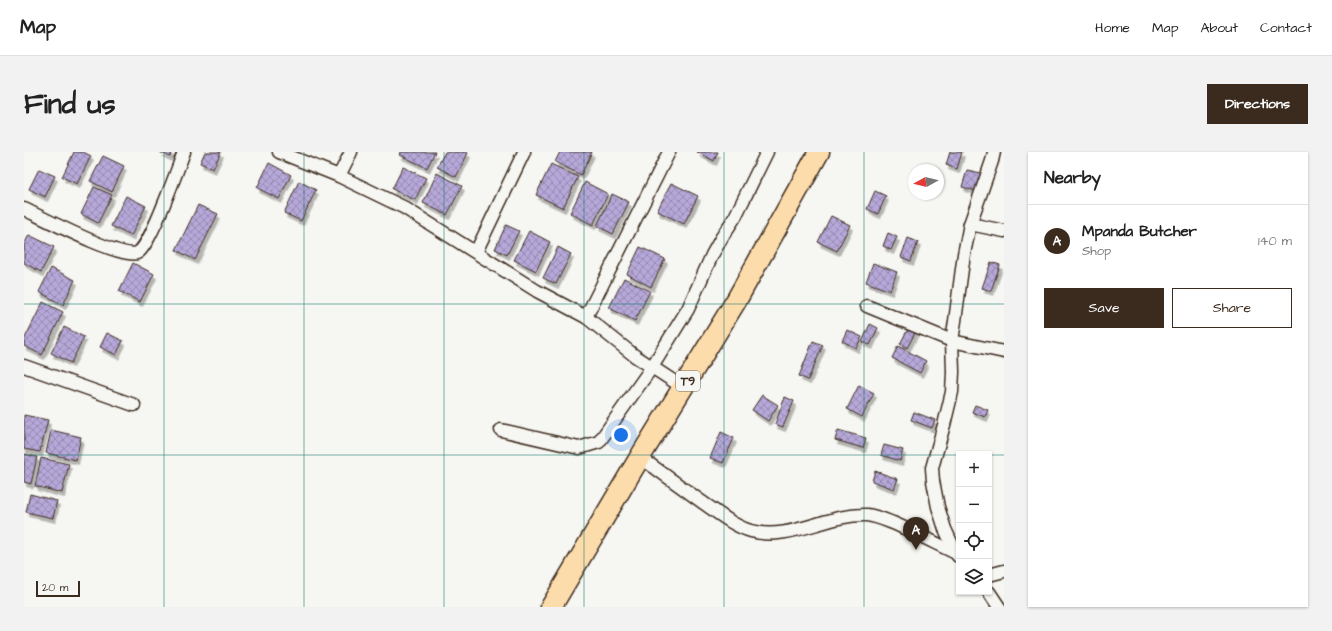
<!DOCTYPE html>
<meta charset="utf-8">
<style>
body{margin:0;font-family:"Architects Daughter",sans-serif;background:#f2f2f2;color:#222}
.controls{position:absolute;right:12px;bottom:12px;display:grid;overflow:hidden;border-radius:0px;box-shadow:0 1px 3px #0004}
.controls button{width:36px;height:36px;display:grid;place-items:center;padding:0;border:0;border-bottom:1px solid #e0e0e0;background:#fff;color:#222;font:20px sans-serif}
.compass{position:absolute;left:884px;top:12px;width:36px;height:36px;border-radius:50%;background:#fff;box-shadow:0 1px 3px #0004;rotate:262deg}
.scale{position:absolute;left:12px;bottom:10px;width:44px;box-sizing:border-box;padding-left:4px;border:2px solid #3b2a1e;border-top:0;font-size:11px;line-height:14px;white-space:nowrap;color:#3b2a1e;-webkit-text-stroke:3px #f6f6f2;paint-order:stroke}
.you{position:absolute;left:597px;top:283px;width:14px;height:14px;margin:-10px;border:3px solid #fff;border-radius:50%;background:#1a73e8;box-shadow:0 0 0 6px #1a73e833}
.badge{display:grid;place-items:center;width:26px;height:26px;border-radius:50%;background:#3b2a1e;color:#fff;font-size:13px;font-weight:700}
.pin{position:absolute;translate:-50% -33px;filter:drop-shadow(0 1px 2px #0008)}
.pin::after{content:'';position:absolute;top:21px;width:14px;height:12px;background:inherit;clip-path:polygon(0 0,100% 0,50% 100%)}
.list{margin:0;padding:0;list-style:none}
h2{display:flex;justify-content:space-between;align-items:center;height:52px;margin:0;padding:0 16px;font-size:17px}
h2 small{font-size:13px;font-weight:400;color:#767676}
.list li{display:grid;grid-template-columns:26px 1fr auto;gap:12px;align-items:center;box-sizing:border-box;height:72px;padding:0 16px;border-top:1px solid #e0e0e0}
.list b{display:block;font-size:15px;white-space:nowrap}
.list p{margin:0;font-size:13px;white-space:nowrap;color:#767676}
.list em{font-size:13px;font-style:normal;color:#767676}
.actions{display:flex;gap:8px;padding:12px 16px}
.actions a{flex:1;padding:9px 0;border:1px solid #3b2a1e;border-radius:0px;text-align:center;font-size:14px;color:#3b2a1e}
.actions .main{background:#3b2a1e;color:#fff}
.icon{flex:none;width:22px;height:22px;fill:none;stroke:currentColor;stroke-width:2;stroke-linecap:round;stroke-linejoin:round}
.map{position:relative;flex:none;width:980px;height:455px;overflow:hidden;border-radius:0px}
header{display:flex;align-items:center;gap:24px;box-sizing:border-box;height:56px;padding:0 20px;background:#fff;border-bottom:1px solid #e0e0e0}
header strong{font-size:19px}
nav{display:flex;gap:22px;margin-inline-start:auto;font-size:14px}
.intro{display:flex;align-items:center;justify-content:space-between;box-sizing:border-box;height:96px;padding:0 24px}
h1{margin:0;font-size:28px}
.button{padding:10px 18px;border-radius:0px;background:#3b2a1e;color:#fff;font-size:14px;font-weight:700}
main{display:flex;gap:24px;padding:0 24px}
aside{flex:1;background:#fff;border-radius:0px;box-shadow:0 1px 3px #0004}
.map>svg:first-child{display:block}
</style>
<header>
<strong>Map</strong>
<nav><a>Home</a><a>Map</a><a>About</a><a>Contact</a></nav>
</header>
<div class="intro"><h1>Find us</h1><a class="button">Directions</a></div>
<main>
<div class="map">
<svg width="980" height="455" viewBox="0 0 980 455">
<defs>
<pattern id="building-cross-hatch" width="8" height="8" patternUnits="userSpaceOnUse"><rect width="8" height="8" fill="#b6a8d9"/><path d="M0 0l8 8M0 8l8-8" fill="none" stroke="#9589af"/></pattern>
<filter id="shadow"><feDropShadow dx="2.5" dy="4.5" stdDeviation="0" flood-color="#0004"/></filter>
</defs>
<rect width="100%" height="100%" fill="#f6f6f2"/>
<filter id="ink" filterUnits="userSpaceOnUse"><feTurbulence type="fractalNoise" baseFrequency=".025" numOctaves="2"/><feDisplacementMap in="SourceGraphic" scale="8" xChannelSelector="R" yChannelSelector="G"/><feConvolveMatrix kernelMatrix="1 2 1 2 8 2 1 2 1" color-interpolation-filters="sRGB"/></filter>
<g filter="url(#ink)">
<g fill="url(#building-cross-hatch)" stroke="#3b2a1e" filter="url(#shadow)">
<path d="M50,0h9l8,4 -14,28 -15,-7z"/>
<path d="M136,0h13l-3,5z"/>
<path d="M181,0h16l-8,17 -13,-6z"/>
<path d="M377,0h34l-8,16 -27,-13z"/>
<path d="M421,0h21l2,1 -12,24 -19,-10z"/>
<path d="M536,0h32l-11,23 -26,-13z"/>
<path d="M673,0h21l-4,9z"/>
<path d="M926,0h12l-5,17 -11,-4z"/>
<path d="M79,4l21,10 -12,26 -22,-11z"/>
<path d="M245,11l22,12 -12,24 -22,-11z"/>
<path d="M527,12l27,13 -15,31 -27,-13z"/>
<path d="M379,15l23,11 -11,22 -23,-11z"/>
<path d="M15,17l16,7 -10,21 -16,-8z"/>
<path d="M943,18l14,3 -5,18 -14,-4z"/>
<path d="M413,21l25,13 -15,29 -24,-12z"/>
<path d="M275,29l17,9 -15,31 -17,-8z"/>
<path d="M561,30l23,12 -15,31 -23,-12z"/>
<path d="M647,31l27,13 -14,28 -27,-13z"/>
<path d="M70,35l18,8 -14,28 -17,-9z"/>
<path d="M851,39l11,5 -8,18 -11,-5z"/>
<path d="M588,42l17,8 -16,32 -16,-8z"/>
<path d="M102,44l20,10 -15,30 -20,-10z"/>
<path d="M174,53l20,9 -23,46 -19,-10z"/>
<path d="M807,64l19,9 -13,26 -19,-9z"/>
<path d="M482,73l13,6 -12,24 -12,-6z"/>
<path d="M505,79l21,11 -14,29 -22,-11z"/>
<path d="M864,81l9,4 -6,13 -8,-4z"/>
<path d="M5,83l25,12 -13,25 -17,-9v-18z"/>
<path d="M884,86l10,4 -7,19 -10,-4z"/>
<path d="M534,95l13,7 -15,30 -13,-6z"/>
<path d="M616,95l25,12 -14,28 -24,-13z"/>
<path d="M967,110l9,3 -9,26 -9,-3z"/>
<path d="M109,111l21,11 -14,28 -21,-11z"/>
<path d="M849,111l24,9 -7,19 -24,-9z"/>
<path d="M27,116l24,12 -12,25 -24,-13z"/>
<path d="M600,126l26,13 -15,30 -26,-13z"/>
<path d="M19,150l20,10 -21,43 -18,-9v-6z"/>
<path d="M846,172l8,4 -8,17 -8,-3z"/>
<path d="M40,175l20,10 -13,26 -20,-10z"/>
<path d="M885,175l7,4 -9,17 -7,-4z"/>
<path d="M823,178l15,7 -6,11 -14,-7z"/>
<path d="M83,181l16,8 -7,14 -16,-8z"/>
<path d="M789,189l10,4 -15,35 -9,-4z"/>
<path d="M874,194l28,15 -6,12 -28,-15z"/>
<path d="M835,233l15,8 -12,24 -15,-8z"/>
<path d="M738,243l16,10 -10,16 -16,-11z"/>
<path d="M761,245l9,4 -11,26 -8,-3z"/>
<path d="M951,253l13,5 -3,7 -13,-5z"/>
<path d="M890,260l21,8 -3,8 -21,-8z"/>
<path d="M0,263l24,5 -8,32 -16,-3z"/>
<path d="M27,278l30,7 -5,23 -30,-7z"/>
<path d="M814,278l28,8 -3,10 -28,-8z"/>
<path d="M697,280l13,6 -11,25 -13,-5z"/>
<path d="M860,293l19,5 -3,11 -19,-6z"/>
<path d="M0,302l13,3 -6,27 -7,-2z"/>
<path d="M17,306l28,6 -7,29 -27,-7z"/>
<path d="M851,319l23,8 -4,10 -22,-8z"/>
<path d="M6,342l27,7 -4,17 -27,-6z"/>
</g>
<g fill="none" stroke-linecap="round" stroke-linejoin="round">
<g stroke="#3b2a1e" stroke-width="15">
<g id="minor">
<path d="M255,0l60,24 64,31 134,84 49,26 49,39 49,32"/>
<path d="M315,24l12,-24"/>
<path d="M0,57c19,9 97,50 113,44 12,-4 41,-85 47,-101"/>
<path d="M946,72l34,7"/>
<path d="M452,100l48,-100"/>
<path d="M843,154l85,35 52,11"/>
<path d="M562,165l83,-165"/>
<path d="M0,214l110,39"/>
<path d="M477,278l78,18 20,-6 53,-75 36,-58 24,-54 10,-18 13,-20 32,-65"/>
<path d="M616,305c21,15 41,30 62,45 15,10 31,24 49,29 38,11 78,-18 116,-16 9,1 18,5 26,8 21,9 42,20 63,30l2,3"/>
<path d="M932,401l-11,-24 -7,-22 -5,-26 -1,-13 12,-43 8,-33 1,-20 -1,-31 3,-20 9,-67 6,-30 22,-63 2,-9"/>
<path d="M965,423l15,-4"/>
<path d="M965,440l10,15"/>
</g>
</g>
<g stroke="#3b2a1e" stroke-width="23">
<path id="trunk" d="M527,455l89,-150 96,-156 83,-149"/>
</g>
<use href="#minor" stroke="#f6f6f2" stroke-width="12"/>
<use href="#trunk" stroke="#fddcac" stroke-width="20"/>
</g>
</g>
<path fill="none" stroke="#0f766e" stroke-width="1" stroke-opacity="0.55" d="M140,0v455M280,0v455M420,0v455M560,0v455M700,0v455M840,0v455M0,152h980M0,303h935M965,303h15"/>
<g text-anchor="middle" stroke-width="4" stroke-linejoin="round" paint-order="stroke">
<rect fill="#f6f6f2" stroke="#73675e" stroke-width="1" x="652" y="219" width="24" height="20" rx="3"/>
<g font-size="12" font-weight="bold" fill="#3b2a1e">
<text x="664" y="233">T9</text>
</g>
</g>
</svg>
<div class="controls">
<button>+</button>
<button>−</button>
<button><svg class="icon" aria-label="locate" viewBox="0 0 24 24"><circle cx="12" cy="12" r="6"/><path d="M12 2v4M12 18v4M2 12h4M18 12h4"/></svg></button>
<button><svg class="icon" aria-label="layers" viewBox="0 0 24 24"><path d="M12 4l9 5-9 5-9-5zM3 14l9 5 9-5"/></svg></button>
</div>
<svg class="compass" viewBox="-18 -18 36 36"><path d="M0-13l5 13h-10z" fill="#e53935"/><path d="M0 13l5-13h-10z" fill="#767676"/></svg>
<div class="scale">20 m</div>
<div class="you"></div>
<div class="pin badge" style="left:892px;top:398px">A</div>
</div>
<aside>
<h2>Nearby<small></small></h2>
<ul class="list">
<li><span class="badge">A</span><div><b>Mpanda Butcher</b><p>Shop</p></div><em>140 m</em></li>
</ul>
<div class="actions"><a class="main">Save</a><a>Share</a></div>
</aside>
</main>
